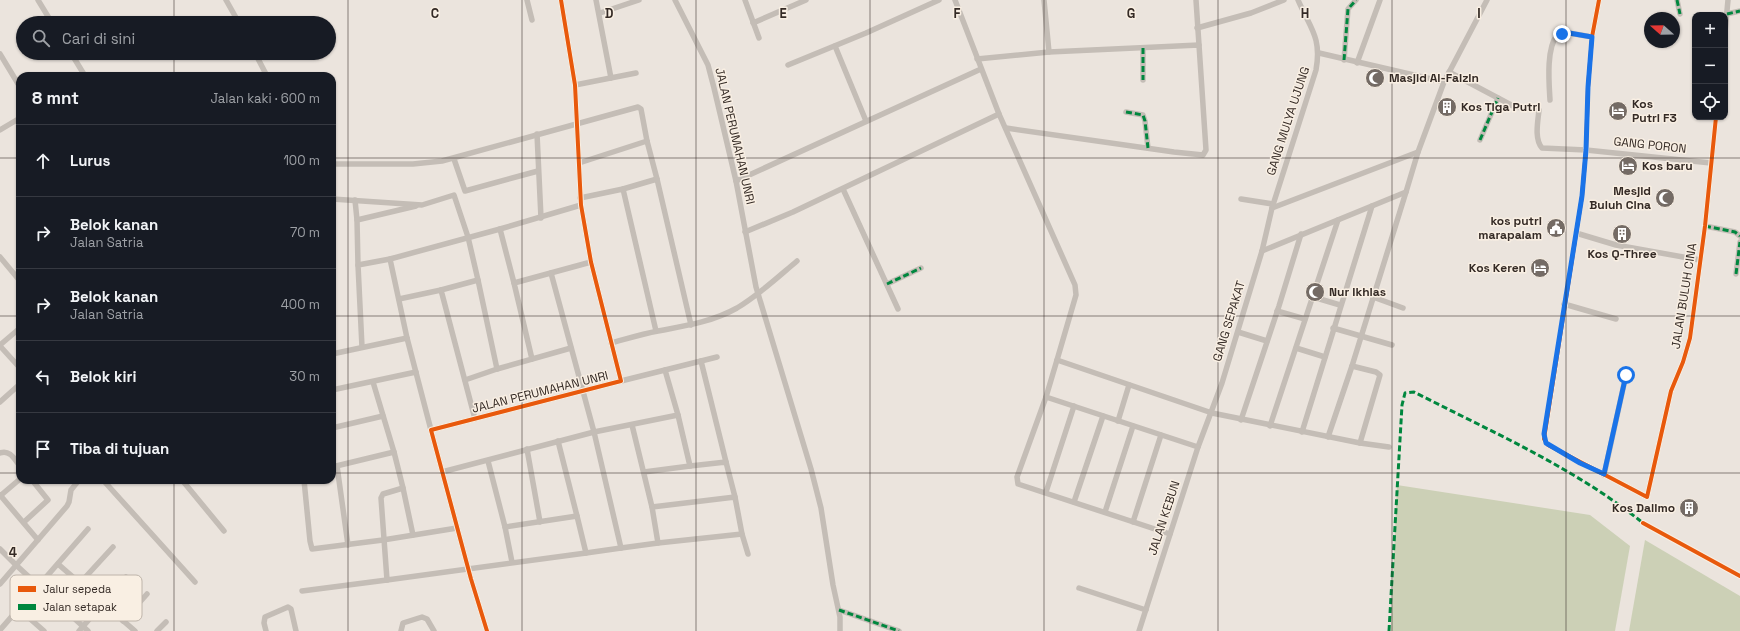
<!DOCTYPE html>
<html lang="id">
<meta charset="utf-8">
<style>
body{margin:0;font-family:"Space Grotesk",sans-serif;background:#20242c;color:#f1f3f6}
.controls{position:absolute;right:12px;top:12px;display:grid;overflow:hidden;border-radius:8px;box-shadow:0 1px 3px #0004}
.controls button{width:36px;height:36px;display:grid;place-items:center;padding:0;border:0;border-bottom:1px solid #363941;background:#171b24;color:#f1f3f6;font:20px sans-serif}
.compass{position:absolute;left:1644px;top:12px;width:36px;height:36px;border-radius:50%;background:#171b24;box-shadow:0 1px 3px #0004;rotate:290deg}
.stop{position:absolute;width:12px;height:12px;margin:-9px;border:3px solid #1a73e8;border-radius:50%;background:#fff}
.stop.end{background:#1a73e8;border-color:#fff;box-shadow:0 1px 4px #0008}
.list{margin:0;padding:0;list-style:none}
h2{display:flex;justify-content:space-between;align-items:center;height:52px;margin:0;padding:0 16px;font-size:17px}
h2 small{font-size:13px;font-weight:400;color:#9ea1a6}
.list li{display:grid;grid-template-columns:26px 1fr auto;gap:12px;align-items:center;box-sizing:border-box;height:72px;padding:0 16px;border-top:1px solid #363941}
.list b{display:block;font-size:15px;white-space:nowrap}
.list p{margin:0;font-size:13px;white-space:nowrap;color:#9ea1a6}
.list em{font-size:13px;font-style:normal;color:#9ea1a6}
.icon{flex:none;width:22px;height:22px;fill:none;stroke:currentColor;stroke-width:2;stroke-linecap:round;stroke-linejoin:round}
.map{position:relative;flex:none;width:1740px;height:631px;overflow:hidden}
.search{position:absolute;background:#171b24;box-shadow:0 1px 3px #0004;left:16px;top:16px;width:320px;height:44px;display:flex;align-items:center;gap:10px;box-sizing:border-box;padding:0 14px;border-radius:22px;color:#9ea1a6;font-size:15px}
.panel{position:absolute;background:#171b24;box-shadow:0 1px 3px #0004;left:16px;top:72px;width:320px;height:412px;border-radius:12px}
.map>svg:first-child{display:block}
</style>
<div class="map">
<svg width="1740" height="631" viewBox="0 0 1740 631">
<rect width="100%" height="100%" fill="#ebe4dd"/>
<g fill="#ccd0b6">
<path d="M1397,485l193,30 40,31 -15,85h-224z"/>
<path d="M1645,540l95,56v35h-111z"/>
</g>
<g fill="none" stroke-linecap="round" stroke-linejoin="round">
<g stroke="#c4bdb6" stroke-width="5.5">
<path d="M38,0l14,23"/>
<path d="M226,0l13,23"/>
<path d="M527,0l5,20"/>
<path d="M596,0l15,78"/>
<path d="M675,0l33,65 6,23 22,93 20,106 55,182 10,39 12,77 7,32v14"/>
<path d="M745,0l14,38"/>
<path d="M955,0l44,114 76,171 1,10 -19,65"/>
<path d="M1044,0l5,52"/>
<path d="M1196,0l3,45"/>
<path d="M1599,0l-7,37 -4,50 -2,63 -4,46 -38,243 4,6 99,52 24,-106 12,-29 7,-24 15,-112 11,-109"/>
<path d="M1677,0l3,14"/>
<path d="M600,13l39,-13"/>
<path d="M1727,14l13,-3"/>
<path d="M753,23l53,-23"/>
<path d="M1197,28l54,-15 33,-13"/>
<path d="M1725,32l3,-32"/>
<path d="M835,46l31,75"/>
<path d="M1143,48v32"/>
<path d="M71,53l14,23"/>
<path d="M255,53l12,23"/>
<path d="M1319,53l125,29"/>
<path d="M0,54l20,33"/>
<path d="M977,59l72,-7 150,-7 7,105 -3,5 -29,-3 -168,-24"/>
<path d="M1344,60l4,-51 8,-9"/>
<path d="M1357,63l23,-63"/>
<path d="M788,65l78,-32 73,-33"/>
<path d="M1449,72l66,35 24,3c-1,11 -5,29 3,38l44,2 125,13"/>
<path d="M575,85l61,-12"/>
<path d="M1550,100c-1,-17 -4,-51 7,-65l12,-2 23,4"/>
<path d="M1126,112l17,3 2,6 3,27"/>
<path d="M0,130l20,-12"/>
<path d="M537,134l4,84"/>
<path d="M1480,140l18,-42"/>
<path d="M454,159l11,32 73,-20"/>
<path d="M579,163l68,-22"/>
<path d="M332,164h81l29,-3 196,-54 3,2 6,32 10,38"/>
<path d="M736,181l245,-112"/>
<path d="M623,189l34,-10 34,146"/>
<path d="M843,189l55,120"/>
<path d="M580,198l43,-9 33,142"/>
<path d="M332,199l90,6 32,-10 14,42 10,43 -37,10 34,129"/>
<path d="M1241,199l32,5"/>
<path d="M355,200l2,20"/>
<path d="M1272,208l146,-56"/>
<path d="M1705,226l30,6 5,4"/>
<path d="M500,229l14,54"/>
<path d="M745,232l48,-20 206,-98"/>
<path d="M1576,233l40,12 84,15"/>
<path d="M1262,251l144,-59 12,-40 26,-70 43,-82"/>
<path d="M0,257l20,24"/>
<path d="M358,265l-1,-45 59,-14"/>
<path d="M1736,274l4,-32"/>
<path d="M478,280l19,89"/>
<path d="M887,284l34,-16"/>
<path d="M1313,297l27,8"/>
<path d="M1373,297l30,11"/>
<path d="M399,299l42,-9"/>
<path d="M1564,304l52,15"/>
<path d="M1277,311l28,8"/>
<path d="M1333,328l59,17"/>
<path d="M1238,332l29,9"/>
<path d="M611,343c15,-4 31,-9 47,-12 27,-5 54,-9 79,-23 22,-13 41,-31 60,-47"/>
<path d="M0,345l20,-17"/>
<path d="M0,346l20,22"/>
<path d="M362,347l-4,-82 32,-6"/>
<path d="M1296,348l29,9"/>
<path d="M332,354l75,-16"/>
<path d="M532,359l-18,-76 77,-21"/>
<path d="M701,361l25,101"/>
<path d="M1352,366l24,6 4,3 -20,68"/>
<path d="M465,380l32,-11 74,-21"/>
<path d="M621,381l96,-24"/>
<path d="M373,382l21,70"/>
<path d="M332,390l84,-18"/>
<path d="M1046,397l11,-37 155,53 148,30 29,4"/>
<path d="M0,402l20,-18"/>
<path d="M1241,420l38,-114 22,-72"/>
<path d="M1118,421l11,-36"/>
<path d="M1270,426l68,-206"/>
<path d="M332,428l51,-12"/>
<path d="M431,430l-24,-92 -17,-79 110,-30 81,-24"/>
<path d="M1302,432l70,-226"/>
<path d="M1328,437l24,-71 54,-174"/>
<path d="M558,441l19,75"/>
<path d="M527,449l13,73"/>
<path d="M0,453c10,-4 15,7 20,13"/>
<path d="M488,461l17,66 7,35"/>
<path d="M337,466l11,79"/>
<path d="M690,466l36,-4 9,35"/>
<path d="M332,467l62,-15 9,36"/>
<path d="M442,472l152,-40 -43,-159"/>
<path d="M644,472l46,-6 -12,-51"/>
<path d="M1604,475l22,-100"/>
<path d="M103,480l92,102"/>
<path d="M182,480l42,51"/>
<path d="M304,480l6,61 2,8 71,-9 74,-12"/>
<path d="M1046,492l28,-86"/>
<path d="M0,495l38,45"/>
<path d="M0,496l20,-17"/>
<path d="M1074,502l29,-86"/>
<path d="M652,507l83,-10 7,37"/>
<path d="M1105,512l28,-86"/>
<path d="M24,522l24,-22 -16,-20"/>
<path d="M1133,522l28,-87"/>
<path d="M1170,534l-152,-50 -1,-7 29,-80 152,50"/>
<path d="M413,535l-10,-47 -20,6 -2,4 6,82 199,-27 -9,-37 -72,11"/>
<path d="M658,543l84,-9 6,20"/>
<path d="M621,548l37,-5 -6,-36 -20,-82"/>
<path d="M0,549l16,16 72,66"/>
<path d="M586,553l35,-5 -27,-116 84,-17 -13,-45"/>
<path d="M58,564l77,67"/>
<path d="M80,583l33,-36"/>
<path d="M0,584l67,-78 2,-4 2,-12 8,-10"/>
<path d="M1079,588l67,22"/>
<path d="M302,591l85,-11"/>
<path d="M19,609l25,22"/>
<path d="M839,610l60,21"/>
<path d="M123,621l24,-27"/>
<path d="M0,630l88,-101"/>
<path d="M79,631l47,-54"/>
<path d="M157,631l9,-9"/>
<path d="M266,631l-2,-8 1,-6 23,-10 3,2 5,22"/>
<path d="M401,631l2,-8 19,-6 5,2 7,12"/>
<path d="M487,631l-16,-52 -40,-149 190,-49 -30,-119 -10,-57 -6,-120 -14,-85"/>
<path d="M1139,631l59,-184 24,-64 40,-132 10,-43 44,-138c6,-33 -6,-42 -18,-70"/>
</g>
<g stroke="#00873e" stroke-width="3" stroke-dasharray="6 3" stroke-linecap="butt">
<path d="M1677,0l3,14"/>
<path d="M1727,14l13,-3"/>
<path d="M1143,48v32"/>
<path d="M1344,60l4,-51 8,-9"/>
<path d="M1126,112l17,3 2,6 3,27"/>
<path d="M1480,140l18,-42"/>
<path d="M1705,226l30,6 5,4"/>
<path d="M1736,274l4,-32"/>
<path d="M887,284l34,-16"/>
<path d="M839,610l60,21"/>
<path d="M1389,631l13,-226 3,-12 9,-1c78,40 161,76 229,131"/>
</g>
<g stroke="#f9efe3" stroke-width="6">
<g id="cycleway">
<path d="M1599,0l-7,37 -4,50 -2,63 -4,46 -38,243 4,6 99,52 24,-106 12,-29 7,-24 15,-112 11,-109"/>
<path d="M1643,523l97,53"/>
<path d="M487,631l-16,-52 -40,-149 190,-49 -30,-119 -10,-57 -6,-120 -14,-85"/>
</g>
</g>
<use href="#cycleway" stroke="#e8590c" stroke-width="4"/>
</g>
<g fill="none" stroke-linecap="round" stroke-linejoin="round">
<path stroke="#1a73e8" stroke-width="5" d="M1562,34l7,-1 23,4 -4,50 -2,63 -4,46 -38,238 2,9 34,20 24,11 22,-99"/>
</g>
<path fill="none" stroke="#342a25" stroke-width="1" stroke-opacity="0.55" d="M174,0v23M348,0v631M522,0v631M696,0v631M870,0v631M1044,0v631M1218,0v631M1392,0v631M1566,0v631M174,53v23M0,158h20M332,158h1408M0,316h20M332,316h1408M0,473h20M332,473h1408M174,480v151"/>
<defs>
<g id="mosque-disc" transform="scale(1)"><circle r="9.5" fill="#746b65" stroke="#f9efe3"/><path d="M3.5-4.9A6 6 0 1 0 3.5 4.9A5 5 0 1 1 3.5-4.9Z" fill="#fff"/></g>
<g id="building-disc" transform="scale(1)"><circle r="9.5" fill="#746b65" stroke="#f9efe3"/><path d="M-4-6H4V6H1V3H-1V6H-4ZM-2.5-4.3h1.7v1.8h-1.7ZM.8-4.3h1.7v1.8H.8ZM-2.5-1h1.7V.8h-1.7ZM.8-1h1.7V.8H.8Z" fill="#fff"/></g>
<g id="hotel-disc" transform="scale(1)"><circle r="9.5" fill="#746b65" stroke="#f9efe3"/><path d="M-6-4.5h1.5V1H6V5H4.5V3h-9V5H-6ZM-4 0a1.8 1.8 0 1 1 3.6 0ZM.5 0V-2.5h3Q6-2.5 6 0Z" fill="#fff"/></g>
<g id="civic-disc" transform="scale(1)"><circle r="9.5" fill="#746b65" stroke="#f9efe3"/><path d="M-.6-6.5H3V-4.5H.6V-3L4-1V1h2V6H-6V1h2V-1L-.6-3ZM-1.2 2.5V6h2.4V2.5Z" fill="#fff"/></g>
</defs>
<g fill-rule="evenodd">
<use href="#mosque-disc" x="1375" y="78"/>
<use href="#building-disc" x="1447" y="107"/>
<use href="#hotel-disc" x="1618" y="111"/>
<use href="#hotel-disc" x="1628" y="166"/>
<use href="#mosque-disc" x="1665" y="198"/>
<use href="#civic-disc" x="1556" y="228"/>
<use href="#building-disc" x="1622" y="234"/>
<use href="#hotel-disc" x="1540" y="268"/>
<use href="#mosque-disc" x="1315" y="292"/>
<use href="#building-disc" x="1689" y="508"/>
</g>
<g text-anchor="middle" stroke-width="3" stroke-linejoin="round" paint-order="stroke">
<g font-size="12" font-weight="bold" fill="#342a25" stroke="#f9efe3" text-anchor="start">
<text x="1389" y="82">Masjid Al-Faizin</text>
<text x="1632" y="108">Kos<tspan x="1632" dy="14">Putri F3</tspan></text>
<text x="1461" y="111">Kos Tiga Putri</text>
<text x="1642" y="170">Kos baru</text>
<text x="1651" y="195" text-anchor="end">Mesjid<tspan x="1651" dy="14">Buluh Cina</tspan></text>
<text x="1542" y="225" text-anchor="end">kos putri<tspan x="1542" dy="14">marapalam</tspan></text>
<text x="1622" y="258" text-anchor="middle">Kos Q-Three</text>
<text x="1526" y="272" text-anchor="end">Kos Keren</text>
<text x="1329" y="296">Nur Ikhlas</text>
<text x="1675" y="512" text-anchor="end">Kos Dalimo</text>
</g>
<g font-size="12" fill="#342a25" stroke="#f9efe3">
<text transform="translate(1288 121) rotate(-72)" y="4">GANG MULYA UJUNG</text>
<text transform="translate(735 136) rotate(77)" y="4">JALAN PERUMAHAN UNRI</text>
<text transform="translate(1650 145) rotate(6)" y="4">GANG PORON</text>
<text transform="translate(1684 296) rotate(-81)" y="4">JALAN BULUH CINA</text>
<text transform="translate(1229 321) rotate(-73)" y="4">GANG SEPAKAT</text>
<text transform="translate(540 392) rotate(-14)" y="4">JALAN PERUMAHAN UNRI</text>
<text transform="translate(1164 518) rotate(-72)" y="4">JALAN KEBUN</text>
</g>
</g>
<rect x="10" y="575" width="132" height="46" rx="6" fill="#f9efe3" stroke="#beb4aa" stroke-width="1"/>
<rect x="18" y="586" width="18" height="6" fill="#e8590c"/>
<rect x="18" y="604" width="18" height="6" fill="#00873e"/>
<g font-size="11" fill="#342a25">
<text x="43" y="593">Jalur sepeda</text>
<text x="43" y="611">Jalan setapak</text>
</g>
<g font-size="13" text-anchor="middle" font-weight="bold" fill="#342a25" stroke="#f9efe3" stroke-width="3" stroke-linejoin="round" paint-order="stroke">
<text x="435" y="18">C</text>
<text x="609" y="18">D</text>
<text x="783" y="18">E</text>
<text x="957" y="18">F</text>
<text x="1131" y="18">G</text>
<text x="1305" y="18">H</text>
<text x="1479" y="18">I</text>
<text x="13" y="557">4</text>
</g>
</svg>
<div class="controls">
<button>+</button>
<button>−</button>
<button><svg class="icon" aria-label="locate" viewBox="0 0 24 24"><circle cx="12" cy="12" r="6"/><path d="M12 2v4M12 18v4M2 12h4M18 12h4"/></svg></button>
</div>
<svg class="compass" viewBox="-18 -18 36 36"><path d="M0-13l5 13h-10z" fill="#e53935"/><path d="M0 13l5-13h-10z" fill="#9ea1a6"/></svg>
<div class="stop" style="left:1626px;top:375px"></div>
<div class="stop end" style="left:1562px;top:34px"></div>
<div class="search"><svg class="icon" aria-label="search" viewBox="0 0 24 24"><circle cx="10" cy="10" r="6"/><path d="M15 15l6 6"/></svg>Cari di sini</div>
<section class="panel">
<h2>8 mnt<small>Jalan kaki · 600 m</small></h2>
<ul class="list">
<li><svg class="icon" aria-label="ahead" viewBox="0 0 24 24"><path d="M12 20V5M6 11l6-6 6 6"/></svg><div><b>Lurus</b></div><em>100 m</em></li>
<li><svg class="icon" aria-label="right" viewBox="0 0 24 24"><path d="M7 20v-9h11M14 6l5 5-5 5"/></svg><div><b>Belok kanan</b><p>Jalan Satria</p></div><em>70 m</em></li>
<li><svg class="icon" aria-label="right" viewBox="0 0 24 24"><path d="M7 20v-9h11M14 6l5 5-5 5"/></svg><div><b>Belok kanan</b><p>Jalan Satria</p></div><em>400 m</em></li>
<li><svg class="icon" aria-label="left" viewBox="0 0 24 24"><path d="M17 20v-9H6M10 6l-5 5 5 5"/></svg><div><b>Belok kiri</b></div><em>30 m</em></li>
<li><svg class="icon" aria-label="arrive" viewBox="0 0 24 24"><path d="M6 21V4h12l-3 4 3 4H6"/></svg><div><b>Tiba di tujuan</b></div></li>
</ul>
</section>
</div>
